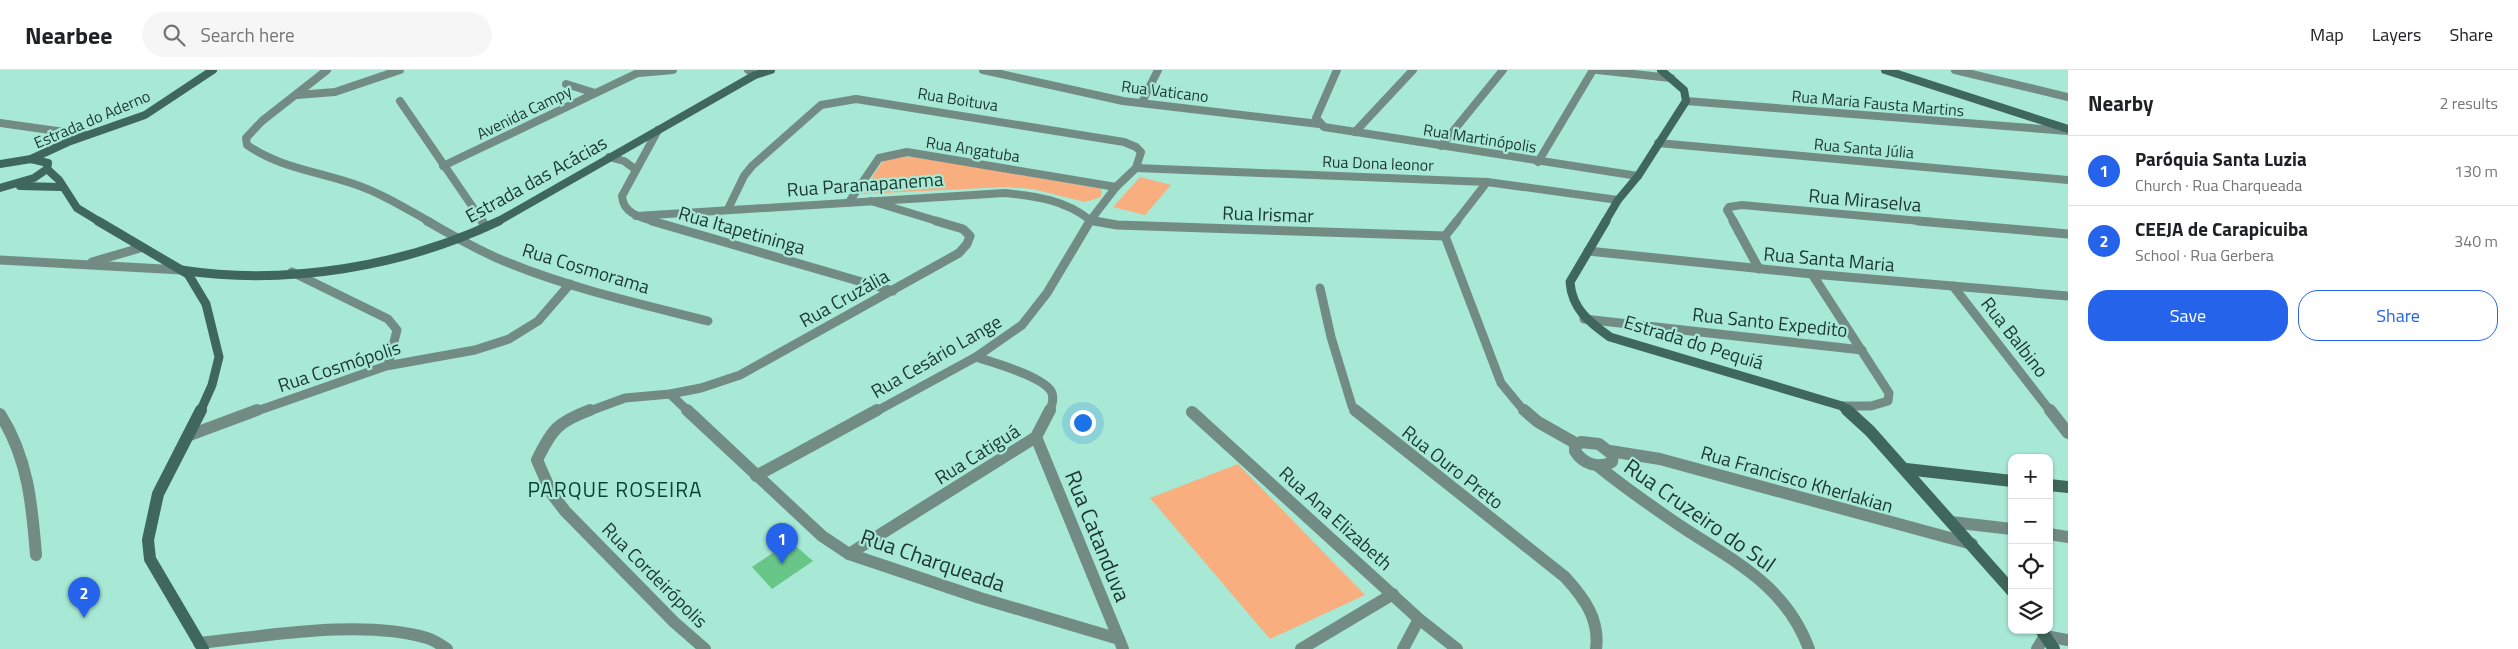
<!DOCTYPE html>
<meta charset="utf-8">
<style>
body{margin:0;font-family:"Titillium Web",sans-serif;background:#f6f6f6;color:#202124}
.controls{position:absolute;right:15px;bottom:15px;display:grid;overflow:hidden;border-radius:10px;box-shadow:0 1px 4px #0004}
.controls button{width:45px;height:45px;display:grid;place-items:center;padding:0;border:0;border-bottom:1px solid #e0e0e0;background:#fff;color:#202124;font:25px sans-serif}
.you{position:absolute;left:1082px;top:352px;width:18px;height:18px;margin:-12px;border:4px solid #fff;border-radius:50%;background:#1a73e8;box-shadow:0 0 0 8px #1a73e833}
.badge{display:grid;place-items:center;width:32px;height:32px;border-radius:50%;background:#2563eb;color:#fff;font-size:16px;font-weight:700}
.pin{position:absolute;translate:-50% -41px;filter:drop-shadow(0 1px 2px #0008)}
.pin::after{content:'';position:absolute;top:26px;width:18px;height:15px;background:inherit;clip-path:polygon(0 0,100% 0,50% 100%)}
.list{margin:0;padding:0;list-style:none}
h2{display:flex;justify-content:space-between;align-items:center;height:65px;margin:0;padding:0 20px;font-size:21px}
h2 small{font-size:16px;font-weight:400;color:#757577}
.list li{display:grid;grid-template-columns:32px 1fr auto;gap:15px;align-items:center;box-sizing:border-box;height:70px;padding:0 20px;border-top:1px solid #e0e0e0}
.list b{display:block;font-size:19px;white-space:nowrap}
.list p{margin:0;font-size:16px;white-space:nowrap;color:#757577}
.list em{font-size:16px;font-style:normal;color:#757577}
.actions{display:flex;gap:10px;padding:15px 20px}
.actions a{flex:1;padding:11px 0;border:1px solid #2563eb;border-radius:20px;text-align:center;font-size:18px;color:#2563eb}
.actions .main{background:#2563eb;color:#fff}
.icon{flex:none;width:28px;height:28px;fill:none;stroke:currentColor;stroke-width:2;stroke-linecap:round;stroke-linejoin:round}
.map{position:relative;flex:none;width:2068px;height:579px;overflow:hidden}
header{display:flex;align-items:center;gap:30px;box-sizing:border-box;height:70px;padding:0 25px;background:#fff;border-bottom:1px solid #e0e0e0}
header strong{font-size:24px}
nav{display:flex;gap:28px;margin-inline-start:auto;font-size:18px}
.search{width:350px;height:45px;background:#f6f6f6;display:flex;align-items:center;gap:12px;box-sizing:border-box;padding:0 18px;border-radius:28px;color:#757577;font-size:19px}
main{display:flex}
aside{flex:1;background:#fff}
.map>svg:first-child{display:block}
</style>
<header>
<strong>Nearbee</strong>
<div class="search"><svg class="icon" aria-label="search" viewBox="0 0 24 24"><circle cx="10" cy="10" r="6"/><path d="M15 15l6 6"/></svg>Search here</div>
<nav><a>Map</a><a>Layers</a><a>Share</a></nav>
</header>
<main>
<div class="map">
<svg width="2068" height="579" viewBox="0 0 2068 579">
<rect width="100%" height="100%" fill="#a7e9d5"/>
<g fill="#f8ae7f">
<path d="M896,85l58,8 148,26 -1,8 -16,5 -52,-13 -28,-2 -144,7 24,-36z"/>
<path d="M1140,107l31,8 -26,30 -32,-8z"/>
<path d="M1238,394l127,131 -95,44 -120,-141z"/>
</g>
<path fill="#68c788" d="M790,471l23,20 -41,28 -20,-22z"/>
<g fill="none" stroke-linecap="round" stroke-linejoin="round">
<g stroke="#728c84" stroke-width="8">
<path d="M327,0l-65,51 -16,17 1,7c33,23 70,26 107,39 27,9 51,24 76,38"/>
<path d="M748,0l7,5"/>
<path d="M983,0l140,31 196,23"/>
<path d="M1337,0l-21,48 8,9 314,49"/>
<path d="M1597,0l74,8"/>
<path d="M1955,0l113,27"/>
<path d="M639,3l34,-3"/>
<path d="M566,14l29,9"/>
<path d="M297,25l38,-3 65,-22"/>
<path d="M400,31l83,121"/>
<path d="M1686,31l382,30"/>
<path d="M1142,32l16,-32"/>
<path d="M0,53l86,12"/>
<path d="M1355,62l58,-62"/>
<path d="M1658,73l410,37"/>
<path d="M1441,76l62,-76"/>
<path d="M609,87l15,4 11,8"/>
<path d="M1538,92l55,-92"/>
<path d="M443,96l201,-96"/>
<path d="M1136,98l351,14 131,18"/>
<path d="M871,131l69,21"/>
<path d="M849,132l30,-44 28,-6 209,35"/>
<path d="M728,139l16,-33 8,-10 69,-61 35,-6 268,43 12,5 5,5 -5,16 -20,19 -27,35"/>
<path d="M636,146l369,-23c31,3 60,7 85,27"/>
<path d="M1090,150l10,2"/>
<path d="M656,152c-14,-4 -33,-8 -34,-26l36,-66"/>
<path d="M1456,152l31,-40"/>
<path d="M1734,152l-7,-12 2,-3 13,-2 190,17"/>
</g>
<g stroke="#728c84" stroke-width="9">
<path d="M427,151c27,15 53,31 82,42 64,26 132,41 199,58"/>
<path d="M482,151l4,6"/>
<path d="M652,151l241,70"/>
<path d="M1094,151l23,4 328,11"/>
<path d="M1457,151l-12,15 56,147 24,29"/>
<path d="M1733,151l26,48"/>
<path d="M1918,151l150,13"/>
<path d="M1588,181l224,23 256,22"/>
<path d="M0,190l181,10"/>
<path d="M92,192l48,-14"/>
<path d="M292,202l96,47 9,11 -9,35"/>
<path d="M1812,204l77,119 -1,8 -17,5h-29"/>
<path d="M1953,216l98,126"/>
<path d="M1320,218l11,49 21,69 4,6"/>
<path d="M1584,249l278,31"/>
<path d="M976,287c16,5 70,20 76,36 2,7 0,13 -3,19"/>
<path d="M670,324l19,18"/>
<path d="M254,342l132,-46 89,-16 34,-11 29,-18 32,-37"/>
<path d="M587,342l38,-14 45,-4 31,-6 39,-13 219,-122 8,-9 3,-8 -7,-7 -27,-8"/>
<path d="M875,342l101,-55 46,-32 25,-32 43,-72"/>
</g>
<g stroke="#728c84" stroke-width="12">
<path d="M590,340c-32,12 -38,19 -53,50l15,34 13,17 109,111 31,27"/>
<path d="M687,340l135,126 27,18 131,44 139,41"/>
<path d="M1355,340l210,167c19,21 35,42 31,72"/>
<path d="M1524,340l14,12 39,22"/>
<path d="M2050,340l18,23"/>
<path d="M1192,342l227,207 38,30"/>
<path d="M0,344c28,44 32,90 36,141"/>
<path d="M190,365l67,-25"/>
<path d="M1036,367l87,212"/>
<path d="M1581,372l18,2 14,11 -1,7c-14,7 -29,2 -37,-11v-4z"/>
<path d="M1610,381l50,8 312,85"/>
<path d="M1598,396c26,21 53,40 81,59 54,36 106,59 130,124"/>
<path d="M756,406l121,-66"/>
<path d="M1951,452l61,7"/>
<path d="M2049,464l19,3"/>
<path d="M849,484l187,-117 14,-27"/>
<path d="M199,573c69,-7 162,-24 228,-5 7,2 14,7 20,11"/>
<path d="M1301,579l92,-55"/>
<path d="M1403,579l16,-30"/>
<path d="M2037,579l8,-13 23,4"/>
</g>
<g stroke="#40675b" stroke-width="8">
<path d="M1885,0l183,59"/>
<path d="M31,89l37,-17 77,-27 68,-45"/>
<path d="M0,94l31,-5 17,4 -1,6 -13,9 -34,10"/>
<path d="M47,99l12,11 18,28 23,14"/>
<path d="M20,116l41,1"/>
<path d="M497,152l258,-147 16,-5"/>
<path d="M1605,152l13,-22 20,-24 48,-75 -2,-11 -23,-20"/>
</g>
<g stroke="#40675b" stroke-width="9">
<path d="M98,151l90,53 18,30 13,53 -7,28 -12,27"/>
<path d="M1606,151l-36,61c2,27 19,40 40,55l232,69 6,6"/>
<path d="M181,200c105,16 222,-3 318,-49"/>
</g>
<g stroke="#40675b" stroke-width="12">
<path d="M201,340l-43,84 -10,46 2,19 53,90"/>
<path d="M1847,340l23,21 142,160"/>
<path d="M1906,399l106,12"/>
<path d="M2049,415l19,2"/>
<path d="M2041,560l13,19"/>
</g>
</g>
<g text-anchor="middle" stroke-width="4.5" stroke-linejoin="round" paint-order="stroke">
<g font-size="16" fill="#1d3830" stroke="#a7e9d5">
<text transform="translate(1165 21) rotate(7)" y="6">Rua Vaticano</text>
<text transform="translate(958 29) rotate(9)" y="6">Rua Boituva</text>
<text transform="translate(1878 33) rotate(5)" y="6">Rua Maria Fausta Martins</text>
<text transform="translate(524 42) rotate(-26)" y="6">Avenida Campy</text>
<text transform="translate(92 49) rotate(-23)" y="6">Estrada do Aderno</text>
<text transform="translate(1480 68) rotate(9)" y="6">Rua Martinópolis</text>
<text transform="translate(1864 78) rotate(5)" y="6">Rua Santa Júlia</text>
<text transform="translate(973 79) rotate(9)" y="6">Rua Angatuba</text>
<text transform="translate(1378 93) rotate(2)" y="6">Rua Dona leonor</text>
</g>
<g font-size="19" fill="#1d3830" stroke="#a7e9d5">
<text transform="translate(536 109) rotate(-29)" y="7">Estrada das Acácias</text>
<text transform="translate(865 114) rotate(-4)" y="7">Rua Paranapanema</text>
<text transform="translate(1865 130) rotate(5)" y="7">Rua Miraselva</text>
<text transform="translate(1268 144) rotate(2)" y="7">Rua Irismar</text>
<text transform="translate(742 160) rotate(16)" y="7">Rua Itapetininga</text>
<text transform="translate(1829 189) rotate(5)" y="7">Rua Santa Maria</text>
<text transform="translate(586 198) rotate(17)" y="7">Rua Cosmorama</text>
<text transform="translate(844 228) rotate(-29)" y="7">Rua Cruzália</text>
<text transform="translate(1770 252) rotate(6)" y="7">Rua Santo Expedito</text>
<text transform="translate(2015 267) rotate(52)" y="7">Rua Balbino</text>
<text transform="translate(1694 272) rotate(17)" y="7">Estrada do Pequiá</text>
<text transform="translate(936 286) rotate(-30)" y="7">Rua Cesário Lange</text>
<text transform="translate(339 296) rotate(-18)" y="7">Rua Cosmópolis</text>
<text transform="translate(977 384) rotate(-32)" y="7">Rua Catiguá</text>
<text transform="translate(1453 397) rotate(38)" y="7">Rua Ouro Preto</text>
<text transform="translate(1797 409) rotate(16)" y="7">Rua Francisco Kherlakian</text>
<text transform="translate(1336 448) rotate(42)" y="7">Rua Ana Elizabeth</text>
<text transform="translate(655 505) rotate(45)" y="7">Rua Cordeirópolis</text>
</g>
<g font-size="21" letter-spacing="1" fill="#0a3f33" stroke="#a7e9d5">
<text x="615" y="427">PARQUE ROSEIRA</text>
</g>
<g font-size="22" fill="#1d3830" stroke="#a7e9d5">
<text transform="translate(1700 445) rotate(35)" y="8">Rua Cruzeiro do Sul</text>
<text transform="translate(1098 466) rotate(68)" y="8">Rua Catanduva</text>
<text transform="translate(933 490) rotate(19)" y="8">Rua Charqueada</text>
</g>
</g>
</svg>
<div class="controls">
<button>+</button>
<button>−</button>
<button><svg class="icon" aria-label="locate" viewBox="0 0 24 24"><circle cx="12" cy="12" r="6"/><path d="M12 2v4M12 18v4M2 12h4M18 12h4"/></svg></button>
<button><svg class="icon" aria-label="layers" viewBox="0 0 24 24"><path d="M12 4l9 5-9 5-9-5zM3 14l9 5 9-5"/></svg></button>
</div>
<div class="you"></div>
<div class="pin badge" style="left:782px;top:494px">1</div>
<div class="pin badge" style="left:84px;top:548px">2</div>
</div>
<aside>
<h2>Nearby<small>2 results</small></h2>
<ul class="list">
<li><span class="badge">1</span><div><b>Paróquia Santa Luzia</b><p>Church · Rua Charqueada</p></div><em>130 m</em></li>
<li><span class="badge">2</span><div><b>CEEJA de Carapicuiba</b><p>School · Rua Gerbera</p></div><em>340 m</em></li>
</ul>
<div class="actions"><a class="main">Save</a><a>Share</a></div>
</aside>
</main>
